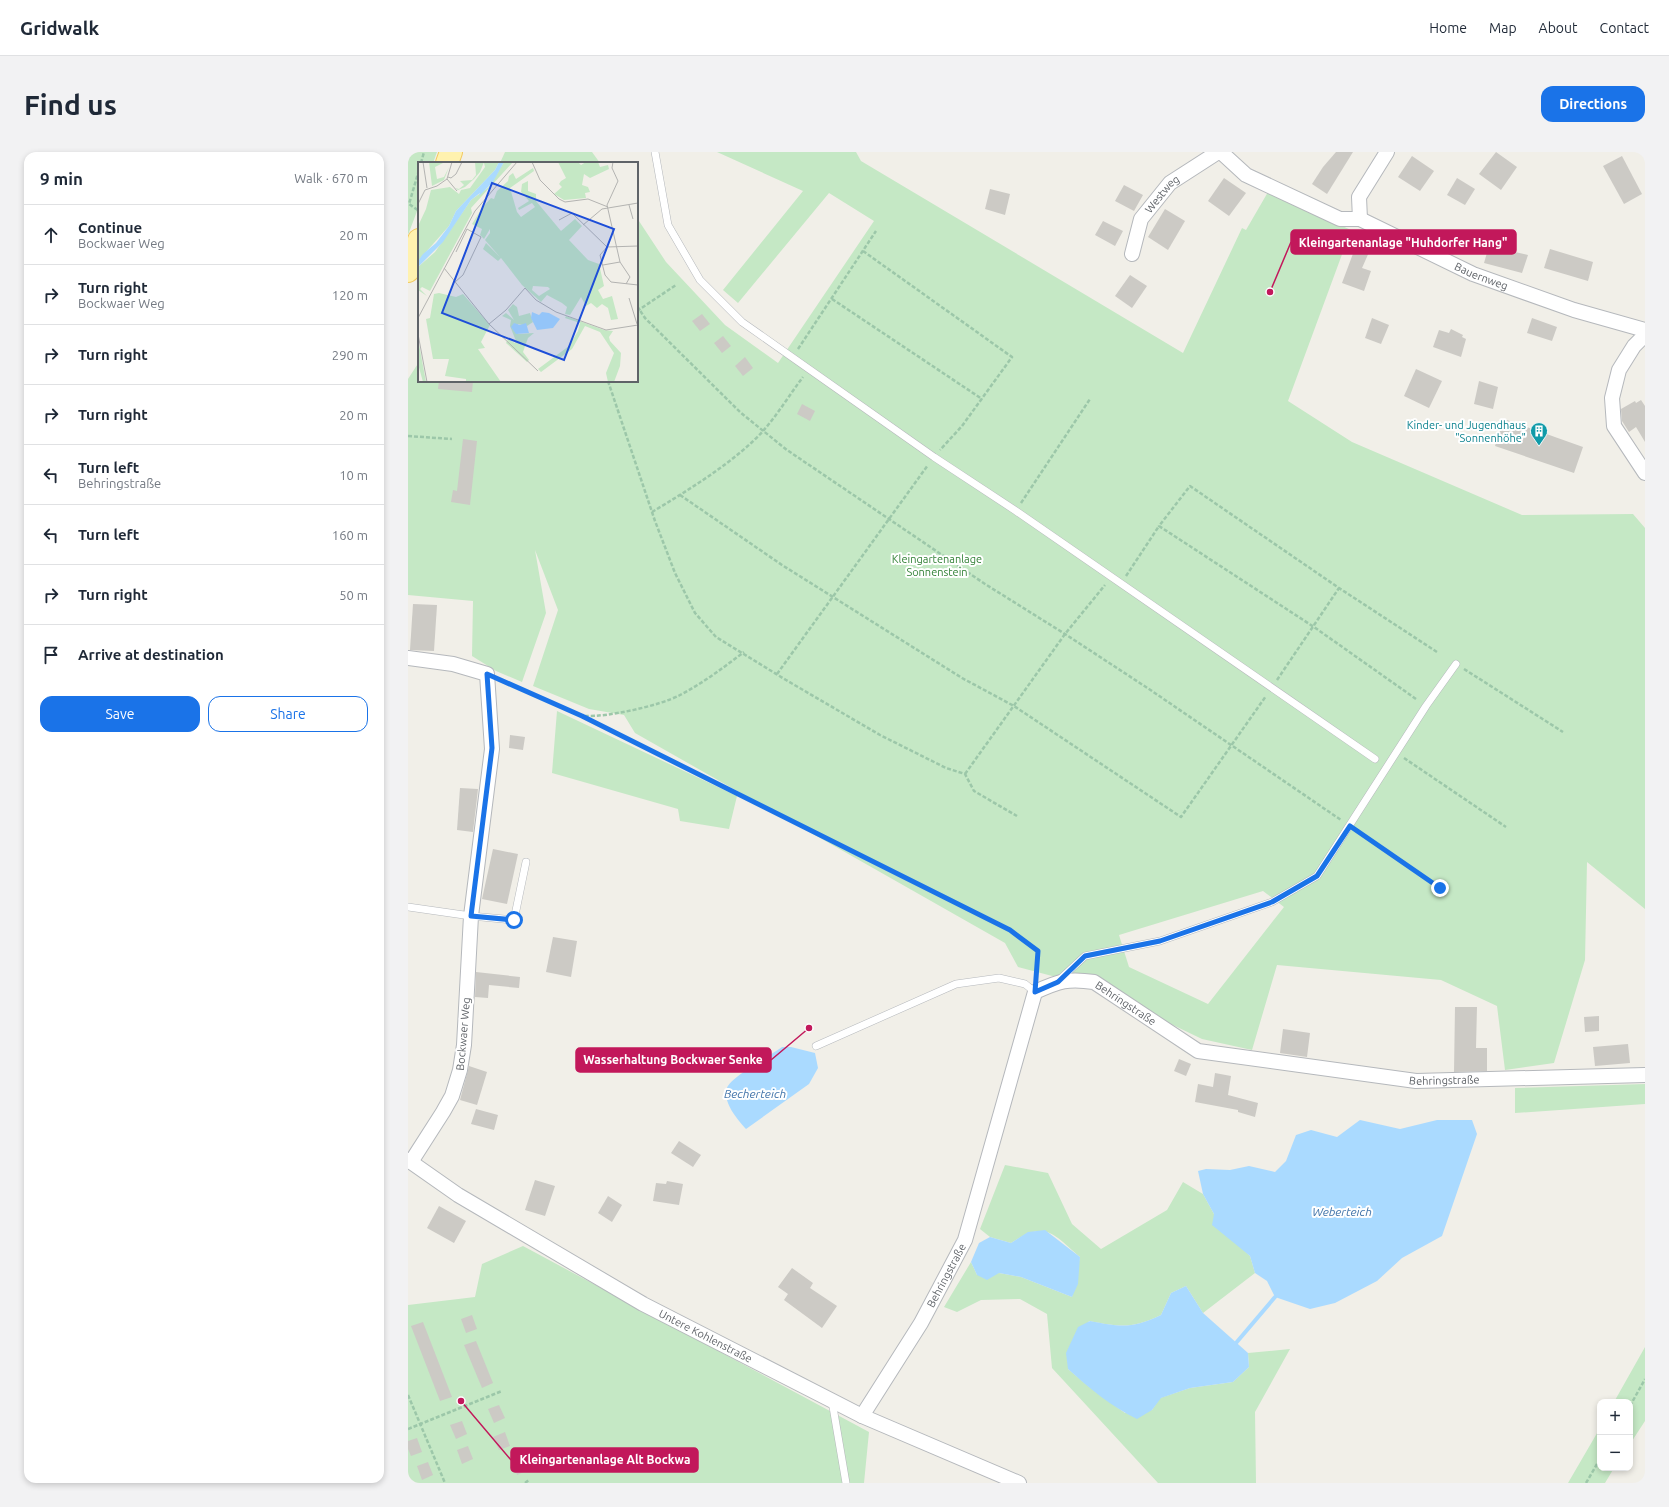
<!DOCTYPE html>
<meta charset="utf-8">
<style>
body{margin:0;font-family:Ubuntu,sans-serif;background:#f2f2f3;color:#1f2937}
.controls{position:absolute;right:12px;bottom:12px;display:grid;overflow:hidden;border-radius:8px;box-shadow:0 2px 6px #0003}
.controls button{width:36px;height:36px;display:grid;place-items:center;padding:0;border:0;border-bottom:1px solid #e0e1e3;background:#fff;color:#1f2937;font:20px sans-serif}
.stop{position:absolute;width:12px;height:12px;margin:-9px;border:3px solid #1a73e8;border-radius:50%;background:#fff}
.stop.end{background:#1a73e8;border-color:#fff;box-shadow:0 1px 4px #0008}
.list{margin:0;padding:0;list-style:none}
h2{display:flex;justify-content:space-between;align-items:center;height:52px;margin:0;padding:0 16px;font-size:17px}
h2 small{font-size:13px;font-weight:400;color:#747a83}
.list li{display:grid;grid-template-columns:26px 1fr auto;gap:12px;align-items:center;box-sizing:border-box;height:60px;padding:0 16px;border-top:1px solid #e0e1e3}
.list b{display:block;font-size:15px;white-space:nowrap}
.list p{margin:0;font-size:13px;white-space:nowrap;color:#747a83}
.list em{font-size:13px;font-style:normal;color:#747a83}
.actions{display:flex;gap:8px;padding:12px 16px}
.actions a{flex:1;padding:9px 0;border:1px solid #1a73e8;border-radius:12px;text-align:center;font-size:14px;color:#1a73e8}
.actions .main{background:#1a73e8;color:#fff}
.icon{flex:none;width:22px;height:22px;fill:none;stroke:currentColor;stroke-width:2;stroke-linecap:round;stroke-linejoin:round}
.map{position:relative;flex:none;width:1237px;height:1331px;overflow:hidden;border-radius:12px}
header{display:flex;align-items:center;gap:24px;box-sizing:border-box;height:56px;padding:0 20px;background:#fff;border-bottom:1px solid #e0e1e3}
header strong{font-size:19px}
nav{display:flex;gap:22px;margin-inline-start:auto;font-size:14px}
.intro{display:flex;align-items:center;justify-content:space-between;box-sizing:border-box;height:96px;padding:0 24px}
h1{margin:0;font-size:28px}
.button{padding:10px 18px;border-radius:12px;background:#1a73e8;color:#fff;font-size:14px;font-weight:700}
main{display:flex;gap:24px;padding:0 24px}
aside{flex:1;background:#fff;border-radius:12px;box-shadow:0 2px 6px #0003}
.map>svg:first-child{display:block}
</style>
<header>
<strong>Gridwalk</strong>
<nav><a>Home</a><a>Map</a><a>About</a><a>Contact</a></nav>
</header>
<div class="intro"><h1>Find us</h1><a class="button">Directions</a></div>
<main>
<aside>
<h2>9 min<small>Walk · 670 m</small></h2>
<ul class="list">
<li><svg class="icon" aria-label="ahead" viewBox="0 0 24 24"><path d="M12 20V5M6 11l6-6 6 6"/></svg><div><b>Continue</b><p>Bockwaer Weg</p></div><em>20 m</em></li>
<li><svg class="icon" aria-label="right" viewBox="0 0 24 24"><path d="M7 20v-9h11M14 6l5 5-5 5"/></svg><div><b>Turn right</b><p>Bockwaer Weg</p></div><em>120 m</em></li>
<li><svg class="icon" aria-label="right" viewBox="0 0 24 24"><path d="M7 20v-9h11M14 6l5 5-5 5"/></svg><div><b>Turn right</b></div><em>290 m</em></li>
<li><svg class="icon" aria-label="right" viewBox="0 0 24 24"><path d="M7 20v-9h11M14 6l5 5-5 5"/></svg><div><b>Turn right</b></div><em>20 m</em></li>
<li><svg class="icon" aria-label="left" viewBox="0 0 24 24"><path d="M17 20v-9H6M10 6l-5 5 5 5"/></svg><div><b>Turn left</b><p>Behringstraße</p></div><em>10 m</em></li>
<li><svg class="icon" aria-label="left" viewBox="0 0 24 24"><path d="M17 20v-9H6M10 6l-5 5 5 5"/></svg><div><b>Turn left</b></div><em>160 m</em></li>
<li><svg class="icon" aria-label="right" viewBox="0 0 24 24"><path d="M7 20v-9h11M14 6l5 5-5 5"/></svg><div><b>Turn right</b></div><em>50 m</em></li>
<li><svg class="icon" aria-label="arrive" viewBox="0 0 24 24"><path d="M6 21V4h12l-3 4 3 4H6"/></svg><div><b>Arrive at destination</b></div></li>
</ul>
<div class="actions"><a class="main">Save</a><a>Share</a></div>
</aside>
<div class="map">
<svg width="1237" height="1331" viewBox="0 0 1237 1331">
<rect width="100%" height="100%" fill="#f1efe8"/>
<g fill="#c5e8c5" fill-rule="evenodd">
<path d="M0,0h29l-4,11h-14v43l-11,29z"/>
<path d="M97,0h87l8,11h-100z"/>
<path d="M309,0h139l5,9 322,192 59,-125 4,2 22,-38 83,38 -63,171 64,41 170,73 111,-1 12,14v381l-58,-47 -2,98 -31,103 -49,7 -8,-64 -56,-26 -164,-15 -25,85 -50,-11 -108,-52 -76,-20 -13,-24 -370,-210 -11,-18 -35,-6 -56,-23 25,-76 -23,-60 11,63 -24,69 -26,-11 -24,-15 1,-55 -65,-6v-216l11,-17v19h218v-163l29,44 59,63 53,38 96,-142 -45,-28 -91,110 -15,-13 80,-99zM855,739l21,16 -76,97 -79,-37 -10,-32z"/>
<path d="M149,559l180,85 -8,33 -49,-8 -2,-12 -126,-36z"/>
<path d="M1237,932v20l-130,9v-25z"/>
<path d="M597,1013l43,8 24,51 29,25 66,-39 16,-28 20,12 11,20 21,28 15,14 5,17 -52,40 -17,-27 -15,7 -10,22c-30,14 -40,12 -72,6l-21,48 20,17 37,27 27,-3 8,-12 30,-10 43,-6 16,-15 -1,-14 42,-4 -35,63 1,71h-98l-106,-115 -5,-54 -27,-15 -39,1 -24,12 -13,-5 27,-45 6,13 22,-2 22,4 51,20 8,-40c-28,-24 -34,-37 -69,-14l-21,-6 -10,-8z"/>
<path d="M115,1094l346,186 -5,51h-456v-178l67,-8 7,-33z"/>
<path d="M1237,1195v74l-15,23v-42h-16z"/>
<path d="M1192,1276v40h14l-9,15h-37z"/>
</g>
<g fill="#aadaff">
<path d="M374,895h9l24,6 3,15 -9,16 -63,45c-8,-9 -24,-27 -19,-41 4,-11 44,-33 55,-41z"/>
<path d="M952,968l40,9 37,-9h35l5,14 -35,102 -40,22 -25,23 -42,22 -25,6 -35,-12 -8,-16 -12,-8 -5,-17 -38,-31 2,-11 -11,-20 -5,-23 8,-2 24,1 19,-4 26,6 11,-11 10,-26 15,-5 26,7z"/>
<path d="M637,1078l35,27 -2,27 -6,13 -51,-20 -22,-4 -12,7 -10,-5 -6,-13 8,-19 11,-6 21,6 17,-11z"/>
<path d="M778,1134l17,27 45,40 1,14 -16,15 -43,6 -29,10 -9,12 -15,9c-25,-12 -48,-31 -69,-50l-2,-16 12,-26 12,-6c31,6 41,8 71,-6l10,-22z"/>
</g>
<g fill="none" stroke-linecap="round" stroke-linejoin="round">
<path stroke="#aadaff" stroke-width="4" d="M828,1191l39,-46"/>
</g>
<g fill="#cccac5">
<path d="M928,0h17l-26,42 -15,-10 11,-17z"/>
<path d="M1088,0l21,15 -16,23 -22,-16z"/>
<path d="M1004,4l22,15 -14,20 -22,-14z"/>
<path d="M1214,4l20,38 -18,10 -21,-38z"/>
<path d="M816,26l22,15 -17,23 -21,-15z"/>
<path d="M1049,26l18,11 -10,16 -18,-10z"/>
<path d="M716,33l19,10 -9,16 -19,-10z"/>
<path d="M582,37l20,5 -5,21 -20,-6z"/>
<path d="M757,57l20,12 -17,29 -20,-13z"/>
<path d="M695,69l20,10 -8,15 -20,-11z"/>
<path d="M952,83l14,6 -12,27 9,3 -7,20 -22,-8z"/>
<path d="M1081,94l39,9 -6,18 -38,-10z"/>
<path d="M1142,97l43,13 -5,19 -44,-13z"/>
<path d="M722,123l17,11 -15,22 -17,-12z"/>
<path d="M294,162l8,10 -10,7 -8,-10z"/>
<path d="M964,166l17,7 -8,19 -16,-6z"/>
<path d="M1124,166l25,9 -5,14 -25,-8z"/>
<path d="M1043,177l12,6 -1,2 4,2 -5,18 -28,-10 6,-17 10,3z"/>
<path d="M315,184l8,10 -9,7 -8,-10z"/>
<path d="M337,205l8,11 -10,8 -8,-10z"/>
<path d="M1008,217l26,12 -13,27 -25,-12z"/>
<path d="M31,229h34l-1,11 -34,-3z"/>
<path d="M1071,229l19,6 -5,22 -19,-5z"/>
<path d="M1233,248l4,6v36l-9,-15 -7,5 -7,-11 -1,-12 14,-8 1,2z"/>
<path d="M394,252l13,7 -5,10 -13,-7z"/>
<path d="M1096,267l79,28 -9,26 -79,-27z"/>
<path d="M55,287l14,2 -7,64 -19,-3 2,-12 4,1z"/>
<path d="M5,452l24,1 -3,46 -24,-1z"/>
<path d="M102,583l15,2 -2,13 -14,-2z"/>
<path d="M52,636l18,1 -5,43 -16,-2z"/>
<path d="M85,697l25,5 -11,50 -25,-5z"/>
<path d="M145,785l24,4 -6,36 -25,-5z"/>
<path d="M68,820l44,5 -1,11 -30,-3 -1,13 -13,-1z"/>
<path d="M1047,855h22l-1,41h11v23l-33,1z"/>
<path d="M1191,864v15l-14,1 -1,-15z"/>
<path d="M875,877l27,4 -3,24 -27,-4z"/>
<path d="M1220,892l2,19 -35,3 -2,-19z"/>
<path d="M771,907l12,5 -5,12 -12,-5z"/>
<path d="M61,914l18,6 -10,33 -17,-5z"/>
<path d="M807,921l16,3 -3,19 30,8 -3,14 -17,-5v-2l-43,-8 3,-18 15,3z"/>
<path d="M68,957l22,6 -4,15 -23,-6z"/>
<path d="M271,989l22,14 -8,12 -22,-14z"/>
<path d="M127,1028l20,6 -10,30 -20,-6z"/>
<path d="M259,1029l16,3 -4,21 -26,-4 3,-18 10,1z"/>
<path d="M200,1044l14,9 -10,17 -14,-9z"/>
<path d="M31,1054l27,15 -12,22 -27,-15z"/>
<path d="M384,1116l21,15 -3,5 27,18 -15,22 -38,-28 4,-6 -10,-7z"/>
<path d="M64,1163l5,14 -11,4 -5,-14z"/>
<path d="M15,1170l29,75 -12,4 -29,-75z"/>
<path d="M68,1189l17,42 -11,5 -18,-43z"/>
<path d="M91,1253l6,13 -11,5 -6,-14z"/>
<path d="M54,1269l5,13 -11,5 -6,-14z"/>
<path d="M97,1280l5,14 -11,4 -6,-13z"/>
<path d="M9,1286l5,14 -11,4 -3,-7v-8z"/>
<path d="M60,1294l5,13 -11,5 -5,-14z"/>
<path d="M115,1305l5,13 -11,5 -5,-14z"/>
<path d="M20,1310l5,13 -11,5 -5,-14z"/>
</g>
<g fill="none" stroke-linecap="round" stroke-linejoin="round">
<g stroke="#b5b8bc" stroke-width="8">
<g id="lane">
<path d="M247,0l13,73 32,55 42,42 192,135 82,54 359,248"/>
<path d="M0,755l63,9 43,4 12,-58"/>
<path d="M651,828l26,-24 75,-15 112,-39 45,-26 109,-170 30,-42"/>
<path d="M408,894l140,-62 43,-6 26,6 10,8"/>
<path d="M424,1249l14,82"/>
</g>
</g>
<g stroke="#b5b8bc" stroke-width="16">
<g id="street">
<path id="s1" d="M813,0l25,23 94,44h20l113,55 101,36 71,20"/>
<path d="M952,67l-1,-22 28,-45"/>
<path id="s2" d="M724,102l9,-35 29,-36 48,-31"/>
<path d="M1237,183l-11,11 -15,24 -7,28 2,28 31,47"/>
<path d="M0,506l45,6 34,10 5,75 -21,167 -7,129 -4,25 -8,26 -9,16 -32,50"/>
<path id="s3" d="M0,1008l50,35 185,109 219,112 157,67"/>
<path id="s4" d="M454,1264l59,-93 44,-83 70,-248c24,-11 33,-14 59,-10l104,69 218,30 229,-6"/>
</g>
</g>
<g stroke="#f2c960" stroke-width="24">
<g id="primary">
<path d="M39,11l4,-11"/>
<path d="M0,119l11,-31"/>
</g>
</g>
<g stroke="#9cc7a9" stroke-width="2.5" stroke-dasharray="4 2" stroke-linecap="butt">
<path d="M13,11l3,-11"/>
<path d="M11,18l-10,34 10,7"/>
<path d="M455,99l149,106 -50,69 -22,24"/>
<path d="M424,147l150,100"/>
<path d="M229,154l8,12 96,95 46,37 198,134 80,50 84,55 192,131"/>
<path d="M229,159l39,-26"/>
<path d="M390,197l78,-118"/>
<path d="M200,229l47,140 20,52 20,40 21,24 70,43 94,55 66,33 19,6 9,17 43,25"/>
<path d="M0,284l44,3"/>
<path d="M272,343l102,70 180,113 52,28 167,111 85,-121"/>
<path d="M613,351l69,-104"/>
<path d="M244,360c35,-21 84,-51 111,-81 15,-17 27,-37 40,-54"/>
<path d="M718,424l33,-50"/>
<path d="M1056,517l99,63"/>
<path d="M369,522l151,-209"/>
<path d="M92,528l82,36 428,214 28,21 -2,26"/>
<path d="M869,528l62,-92"/>
<path d="M1008,547l-102,-72 -155,-101 31,-40 149,102 98,64"/>
<path d="M177,564c23,1 74,-10 95,-21 23,-12 43,-27 64,-43"/>
<path d="M996,606l102,69"/>
<path d="M557,622l100,-140 40,-49"/>
<path d="M948,679l84,57"/>
<path d="M0,1243l37,88"/>
<path d="M1222,1254l15,-27"/>
<path d="M0,1277l94,-38"/>
<path d="M117,1331l4,-3"/>
<path d="M1178,1331l14,-24"/>
</g>
<use href="#lane" stroke="#fff" stroke-width="7"/>
<use href="#street" stroke="#fff" stroke-width="14"/>
<use href="#primary" stroke="#fff2af" stroke-width="22"/>
</g>
<g fill="none" stroke-linecap="round" stroke-linejoin="round">
<path stroke="#1a73e8" stroke-width="5" d="M106,768l-43,-4 21,-168 -5,-74 95,42 428,214 28,21 -3,41 23,-10 27,-26 75,-15 112,-39 45,-26 33,-50 90,62"/>
</g>
<defs>
<g id="building-pin" transform="scale(0.9)"><path d="M0 17L-7.5 6A9.5 9.5 0 1 1 7.5 6Z" fill="#0f9aa8" stroke="#fff"/><path d="M-4-6H4V6H1V3H-1V6H-4ZM-2.5-4.3h1.7v1.8h-1.7ZM.8-4.3h1.7v1.8H.8ZM-2.5-1h1.7V.8h-1.7ZM.8-1h1.7V.8H.8Z" fill="#fff"/></g>
</defs>
<g fill-rule="evenodd">
<use href="#building-pin" x="1131" y="279"/>
</g>
<g text-anchor="middle" stroke-width="4" stroke-linejoin="round" paint-order="stroke">
<g font-size="11" fill="#5f6368" stroke="#fff">
<text dy="4" stroke="none"><textPath href="#s2" startOffset="69">Westweg</textPath></text>
<text dy="4" stroke="none"><textPath href="#s1" startOffset="292">Bauernweg</textPath></text>
<text dy="4" stroke="none"><textPath href="#s4" startOffset="561">Behringstraße</textPath></text>
<text transform="translate(55 882) rotate(-85)" y="4">Bockwaer Weg</text>
<text dy="4" stroke="none"><textPath href="#s4" startOffset="896">Behringstraße</textPath></text>
<text dy="4" stroke="none"><textPath href="#s4" startOffset="164">Behringstraße</textPath></text>
<text dy="4" stroke="none"><textPath href="#s3" startOffset="346">Untere Kohlenstraße</textPath></text>
</g>
<g font-size="11" fill="#0d838f" stroke="#fff" text-anchor="end">
<text x="1118" y="277">Kinder- und Jugendhaus<tspan x="1118" dy="13">"Sonnenhöhe"</tspan></text>
</g>
<g font-size="11" fill="#348238" stroke="#fff">
<text x="529" y="411">Kleingartenanlage<tspan x="529" dy="13">Sonnenstein</tspan></text>
</g>
<g font-size="12" font-style="italic" fill="#4174aa" stroke="#fff">
<text x="347" y="946">Becherteich</text>
<text x="934" y="1064">Weberteich</text>
</g>
</g>
<g transform="translate(10 10)">
<rect width="220" height="220" fill="#f1efe8"/>
<path d="M11,0l14,1 -8,4 2,12 7,-2 5,-10 -5,13 -12,6zM57,0h9l-4,10 -6,7 -9,8 -7,3 -3,-2 4,1 5,-4 -4,-4 12,-1 4,-5zM81,0l-4,8 -39,41 -7,15 -31,35v-35l8,-17 5,-19 19,-3 9,7 2,-4 9,-2 15,-21 -1,-4zM86,0h9l-42,46 1,5 -42,78 -8,-4 -2,2 7,7 -9,-6v-23l17,-15 36,-52 18,-13zM140,0h20l3,3 5,-3h12l2,5 8,-2 1,4 -19,9 -6,-4 -2,11 6,2 2,5 -5,1 1,5 -22,2 -10,-6 8,-7 -3,-3 2,-3 5,-3zM115,6l1,3 -24,17 7,24 4,5 14,-10 -3,-4 -13,7 -1,-2 11,-7 -8,-9 1,-8 6,-3v10l8,3v7l25,30 14,-12 7,7 -13,14 19,20 11,4 5,22 -6,4 5,9 9,-3 6,23 -7,1 -3,-12 -6,-4 -5,4 -6,-5 -5,3 -5,-9 -11,18 -5,-1 2,-7 -5,-4 -15,-8 -6,7 -19,-17 -21,-27 -3,3 -15,-12 3,-6 14,14 -15,-17 5,-7v-4l-6,10 -4,-4 2,-6 -10,-5 10,-16 9,-10 3,1 3,-8 11,-10 1,-5 4,-3 3,6zM115,124l15,1 2,2 -11,7 -7,-6zM21,131l17,4 7,-3 27,31 -9,17 4,6 -7,1 23,33h-35v-3l-21,-3 4,-17h-16l-7,-40 4,-1 4,-24zM95,142l4,3 2,9 11,-3 3,9 -6,4 -9,-2v10l16,-1 -6,5 -5,14 6,8 -2,2 -21,-19 2,-4 7,4 1,-2 -6,-15 1,-6 -9,-4 4,-3 8,7 -6,-10zM148,154l38,14 9,1 -4,6 1,4 11,12 -1,13 -6,16h-6l-2,-9 8,-20 -14,-21 -15,-6 -13,23 -31,23 -3,-3 31,-23 9,-15 2,-8 -15,-5zM0,177l8,43h-3l-5,-18z" fill="#c5e8c5" fill-rule="evenodd"/>
<path d="M81,0h5l-11,20 -14,14 1,-3 -9,7 -28,42 -25,25v-6l5,-7 13,-11 13,-17 7,-15 39,-41zM114,150l7,3 3,-3 7,1 11,6 -7,9 -16,2 -6,-12zM96,161l6,2 6,-2 3,10 -13,1 -5,-7z" fill="#aadaff"/>
<path fill="none" stroke="#b3b3b1" stroke-width="1" d="M5,0l4,26M114,0l8,18 19,19 6,3 23,-3 20,8M195,0l-1,6 6,13 -11,24 13,57 10,15 -4,7M30,15l3,1 5,-4 6,-12M29,17l10,12M0,42l7,-14 12,-4 10,-7 5,-17M211,43l4,14M141,58l13,-7 35,34M165,63l19,-16 36,-6M220,84l-31,1 -7,8 5,20 6,7 27,3M185,103l17,-3M26,106l45,56 49,47M37,120l8,-7 18,-38 -14,-8 -11,23M211,136l8,26M0,156l57,-107 42,-49M71,162l17,-14 19,-22 11,12 20,12 50,18 32,-5M0,172l9,48"/>
<path fill="#1d4ed8" fill-opacity="0.15" stroke="#1d4ed8" stroke-width="2" d="M74,21l122,46 -50,131 -122,-47z"/>
<rect width="220" height="220" fill="none" stroke="#5f6368" stroke-width="2"/>
</g>
<path fill="none" stroke="#c2185b" stroke-width="1.5" d="M862 140L883 90M401 876L363 908M53 1249L103 1308"/>
<g fill="#c2185b" stroke="#fff" stroke-width="1.5">
<circle cx="862" cy="140" r="4"/>
<circle cx="401" cy="876" r="4"/>
<circle cx="53" cy="1249" r="4"/>
</g>
<g fill="#c2185b" stroke="#c2185b" stroke-width="1.5">
<rect x="883" y="78" width="225" height="24" rx="4"/>
<rect x="168" y="896" width="195" height="24" rx="4"/>
<rect x="103" y="1296" width="187" height="24" rx="4"/>
</g>
<g font-size="12" text-anchor="middle" font-weight="bold" fill="#fff">
<text x="995" y="95">Kleingartenanlage "Huhdorfer Hang"</text>
<text x="265" y="912">Wasserhaltung Bockwaer Senke</text>
<text x="197" y="1312">Kleingartenanlage Alt Bockwa</text>
</g>
</svg>
<div class="controls">
<button>+</button>
<button>−</button>
</div>
<div class="stop" style="left:106px;top:768px"></div>
<div class="stop end" style="left:1032px;top:736px"></div>
</div>
</main>
